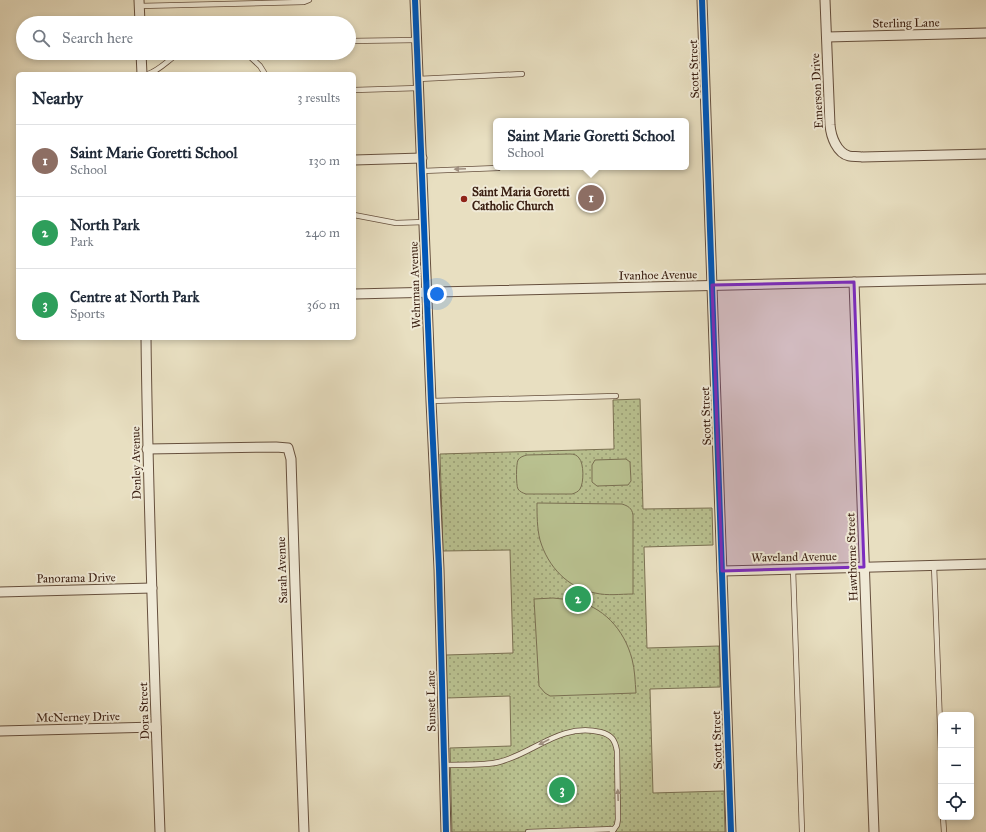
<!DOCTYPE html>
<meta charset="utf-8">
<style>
body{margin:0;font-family:"IM FELL Great Primer",serif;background:#f6f6f7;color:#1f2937}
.controls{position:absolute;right:12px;bottom:12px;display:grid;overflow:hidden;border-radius:6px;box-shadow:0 2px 6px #0003}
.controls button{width:36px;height:36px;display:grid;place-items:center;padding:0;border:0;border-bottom:1px solid #e0e1e3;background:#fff;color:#1f2937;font:20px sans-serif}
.you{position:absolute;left:437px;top:294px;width:14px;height:14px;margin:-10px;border:3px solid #fff;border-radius:50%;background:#1a73e8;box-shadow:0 0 0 6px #1a73e833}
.badge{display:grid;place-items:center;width:26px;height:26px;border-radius:50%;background:#8f2418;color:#fff;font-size:13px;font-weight:700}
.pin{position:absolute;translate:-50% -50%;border:2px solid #fff;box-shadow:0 1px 4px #0006}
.popup{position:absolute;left:493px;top:118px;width:196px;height:52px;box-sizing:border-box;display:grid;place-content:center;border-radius:6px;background:#fff;filter:drop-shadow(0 1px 3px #0005);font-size:13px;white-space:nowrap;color:#747a83}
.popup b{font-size:15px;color:#1f2937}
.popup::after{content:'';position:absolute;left:50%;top:100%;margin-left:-8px;border:8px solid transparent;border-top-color:#fff}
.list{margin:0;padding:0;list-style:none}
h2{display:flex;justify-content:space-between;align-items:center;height:52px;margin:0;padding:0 16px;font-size:17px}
h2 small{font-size:13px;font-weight:400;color:#747a83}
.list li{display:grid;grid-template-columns:26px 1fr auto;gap:12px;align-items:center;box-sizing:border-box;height:72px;padding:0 16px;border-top:1px solid #e0e1e3}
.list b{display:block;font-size:15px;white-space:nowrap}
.list p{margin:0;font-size:13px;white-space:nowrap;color:#747a83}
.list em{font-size:13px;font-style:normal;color:#747a83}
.icon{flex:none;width:22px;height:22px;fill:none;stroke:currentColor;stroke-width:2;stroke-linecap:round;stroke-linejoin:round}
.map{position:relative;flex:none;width:986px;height:832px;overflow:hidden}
.search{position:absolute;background:#fff;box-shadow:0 2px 6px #0003;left:16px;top:16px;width:340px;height:44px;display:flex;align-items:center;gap:10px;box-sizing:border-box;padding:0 14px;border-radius:22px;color:#747a83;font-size:15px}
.panel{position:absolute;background:#fff;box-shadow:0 2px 6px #0003;left:16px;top:72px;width:340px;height:268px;border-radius:6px}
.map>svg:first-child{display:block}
</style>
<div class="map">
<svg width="986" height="832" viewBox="0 0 986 832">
<defs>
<pattern id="park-dots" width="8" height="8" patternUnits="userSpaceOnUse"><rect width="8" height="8" fill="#b9c190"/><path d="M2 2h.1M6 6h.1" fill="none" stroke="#989c74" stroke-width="1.8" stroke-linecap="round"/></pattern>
</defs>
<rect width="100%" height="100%" fill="#e8dfc1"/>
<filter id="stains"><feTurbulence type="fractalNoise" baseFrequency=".005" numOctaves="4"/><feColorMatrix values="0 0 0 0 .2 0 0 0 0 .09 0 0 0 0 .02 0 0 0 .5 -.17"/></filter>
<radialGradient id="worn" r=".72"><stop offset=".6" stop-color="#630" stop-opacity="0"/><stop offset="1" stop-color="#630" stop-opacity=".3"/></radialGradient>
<path fill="url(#park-dots)" stroke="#7a7052" d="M640,399l3,110 69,-1 1,37 -69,2 3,101 72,-2 1,41 -70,2 3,104 71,-2 1,41h-273l-2,-84 61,-2 -1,-50 -63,2 -1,-43 67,-2 -3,-103 -67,1 -3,-97 174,-5 -1,-49z"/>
<g fill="#b9c190" stroke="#7a7052">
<path d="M570,454c4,0 7,1 9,4 5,5 5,25 1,31 -2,3 -5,4 -8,5h-46c-3,-1 -6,-2 -8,-5 -2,-4 -2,-25 0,-29 2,-3 5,-4 9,-5z"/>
<path d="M626,459l4,3 1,19 -3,4 -31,1 -5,-4v-17l3,-5z"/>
<path d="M537,503l85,1c6,2 10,4 11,11v79c-13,0 -25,2 -38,-1 -27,-5 -47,-26 -55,-53 -3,-12 -3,-25 -3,-37z"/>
<path d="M553,598c6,1 13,1 19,2 31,6 52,29 60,59 3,11 3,23 4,34l-86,3 -5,-3 -6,-7 -5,-87z"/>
</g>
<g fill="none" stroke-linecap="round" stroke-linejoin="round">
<g stroke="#66503e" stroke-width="6">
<g id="service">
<path d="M139,6l165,-4 5,-2"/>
<path d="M349,41l68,-1"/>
<path d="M246,53l14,13 5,8"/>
<path d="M148,74c12,-4 20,-14 31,-21"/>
<path d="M418,79l104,-5"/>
<path d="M354,90l65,-2"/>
<path d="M422,171l76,-3"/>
<path d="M354,215l42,8 28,-1"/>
<path d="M431,401l185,-5"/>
<path d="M934,565l7,187"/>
<path d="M793,569l9,263"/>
<path d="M444,765c17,-1 39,1 55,-3 36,-9 60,-39 101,-30 12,3 15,8 17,19l1,68 -1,6 -5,7"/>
<path d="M943,817l1,15"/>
<path d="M528,832l86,-3"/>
</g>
</g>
<g stroke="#66503e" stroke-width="11">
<g id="minor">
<path d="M139,0l1,23"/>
<path d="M415,0l16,401 8,168 7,263"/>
<path d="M702,0l29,832"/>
<path d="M825,0l5,125c1,12 7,28 19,31 4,1 9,0 13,1l124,-3"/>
<path d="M827,37l159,-4"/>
<path d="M141,53l1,21"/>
<path d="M354,160l68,-2"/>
<path d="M854,282l20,550"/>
<path d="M354,294l632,-15"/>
<path d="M146,338c2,165 8,329 14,494"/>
<path d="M147,449l129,-2 12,1 3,11 4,127 9,246"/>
<path d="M722,571l264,-7"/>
<path d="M0,592l152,-4"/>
<path d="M0,731l156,-4"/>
</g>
</g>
<use href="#service" stroke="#f0ead7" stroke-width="4.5"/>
<use href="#minor" stroke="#f0ead7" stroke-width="9"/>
<g stroke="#f0ead7" stroke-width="8">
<g id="cycleway">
<path d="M415,0l16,401 8,168 7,263"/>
<path d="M702,0l29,832"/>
</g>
</g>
<use href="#cycleway" stroke="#0057b8" stroke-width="6"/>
</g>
<defs><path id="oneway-solid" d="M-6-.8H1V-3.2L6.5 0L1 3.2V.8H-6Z"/></defs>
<g fill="#9f8f7f">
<use href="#oneway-solid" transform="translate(460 169) rotate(178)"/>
<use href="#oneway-solid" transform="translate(544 742) rotate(153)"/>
<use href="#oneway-solid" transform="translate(618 795) rotate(-92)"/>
</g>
<path fill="#7b2cbf" fill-opacity="0.2" stroke="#7b2cbf" stroke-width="3" stroke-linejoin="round" d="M854,282l10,285 -142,4 -10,-286z"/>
<circle fill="#8f2418" stroke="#f0ead7" stroke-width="1.5" cx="464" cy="199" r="4"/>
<g text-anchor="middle" stroke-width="4" stroke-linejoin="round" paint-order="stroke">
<g font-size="12" fill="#3b2013" stroke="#f0ead7">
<text transform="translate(906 23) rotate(-1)" y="4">Sterling Lane</text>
<text transform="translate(694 69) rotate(-92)" y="4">Scott Street</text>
<text transform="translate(817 91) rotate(-93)" y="4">Emerson Drive</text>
<text transform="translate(658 275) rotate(-1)" y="4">Ivanhoe Avenue</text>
<text transform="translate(415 285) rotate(-92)" y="4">Wehrman Avenue</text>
<text transform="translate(706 416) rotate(-92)" y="4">Scott Street</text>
<text transform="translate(136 463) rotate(-91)" y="4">Denley Avenue</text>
<text transform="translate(794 557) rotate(-1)" y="4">Waveland Avenue</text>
<text transform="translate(852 557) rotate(-92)" y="4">Hawthorne Street</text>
<text transform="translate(282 570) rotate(-92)" y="4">Sarah Avenue</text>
<text transform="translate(76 578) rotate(-1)" y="4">Panorama Drive</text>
<text transform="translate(431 701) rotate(-91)" y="4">Sunset Lane</text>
<text transform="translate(144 711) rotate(-92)" y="4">Dora Street</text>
<text transform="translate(78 717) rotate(-1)" y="4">McNerney Drive</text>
<text transform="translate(717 740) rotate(-92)" y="4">Scott Street</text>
</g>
<g font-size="12" font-weight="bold" fill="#3b2013" stroke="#f0ead7" text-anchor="start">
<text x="472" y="196">Saint Maria Goretti<tspan x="472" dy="14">Catholic Church</tspan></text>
</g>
</g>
<rect width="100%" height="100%" filter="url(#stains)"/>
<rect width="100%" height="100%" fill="url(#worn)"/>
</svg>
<div class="controls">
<button>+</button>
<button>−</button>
<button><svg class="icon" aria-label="locate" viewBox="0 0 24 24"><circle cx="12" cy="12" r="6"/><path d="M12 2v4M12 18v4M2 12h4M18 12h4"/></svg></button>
</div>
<div class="you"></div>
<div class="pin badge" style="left:591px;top:198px;background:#8d6e63">1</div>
<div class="popup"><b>Saint Marie Goretti School</b>School</div>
<div class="pin badge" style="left:578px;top:599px;background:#2e9e5b">2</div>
<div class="pin badge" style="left:562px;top:790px;background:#2e9e5b">3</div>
<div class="search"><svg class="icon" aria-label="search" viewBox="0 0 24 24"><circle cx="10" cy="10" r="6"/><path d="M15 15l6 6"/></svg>Search here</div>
<section class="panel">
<h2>Nearby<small>3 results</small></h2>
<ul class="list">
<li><span class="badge" style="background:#8d6e63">1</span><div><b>Saint Marie Goretti School</b><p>School</p></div><em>130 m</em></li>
<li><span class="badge" style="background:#2e9e5b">2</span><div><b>North Park</b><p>Park</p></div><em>240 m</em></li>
<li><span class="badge" style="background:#2e9e5b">3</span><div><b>Centre at North Park</b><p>Sports</p></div><em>360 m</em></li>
</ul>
</section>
</div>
